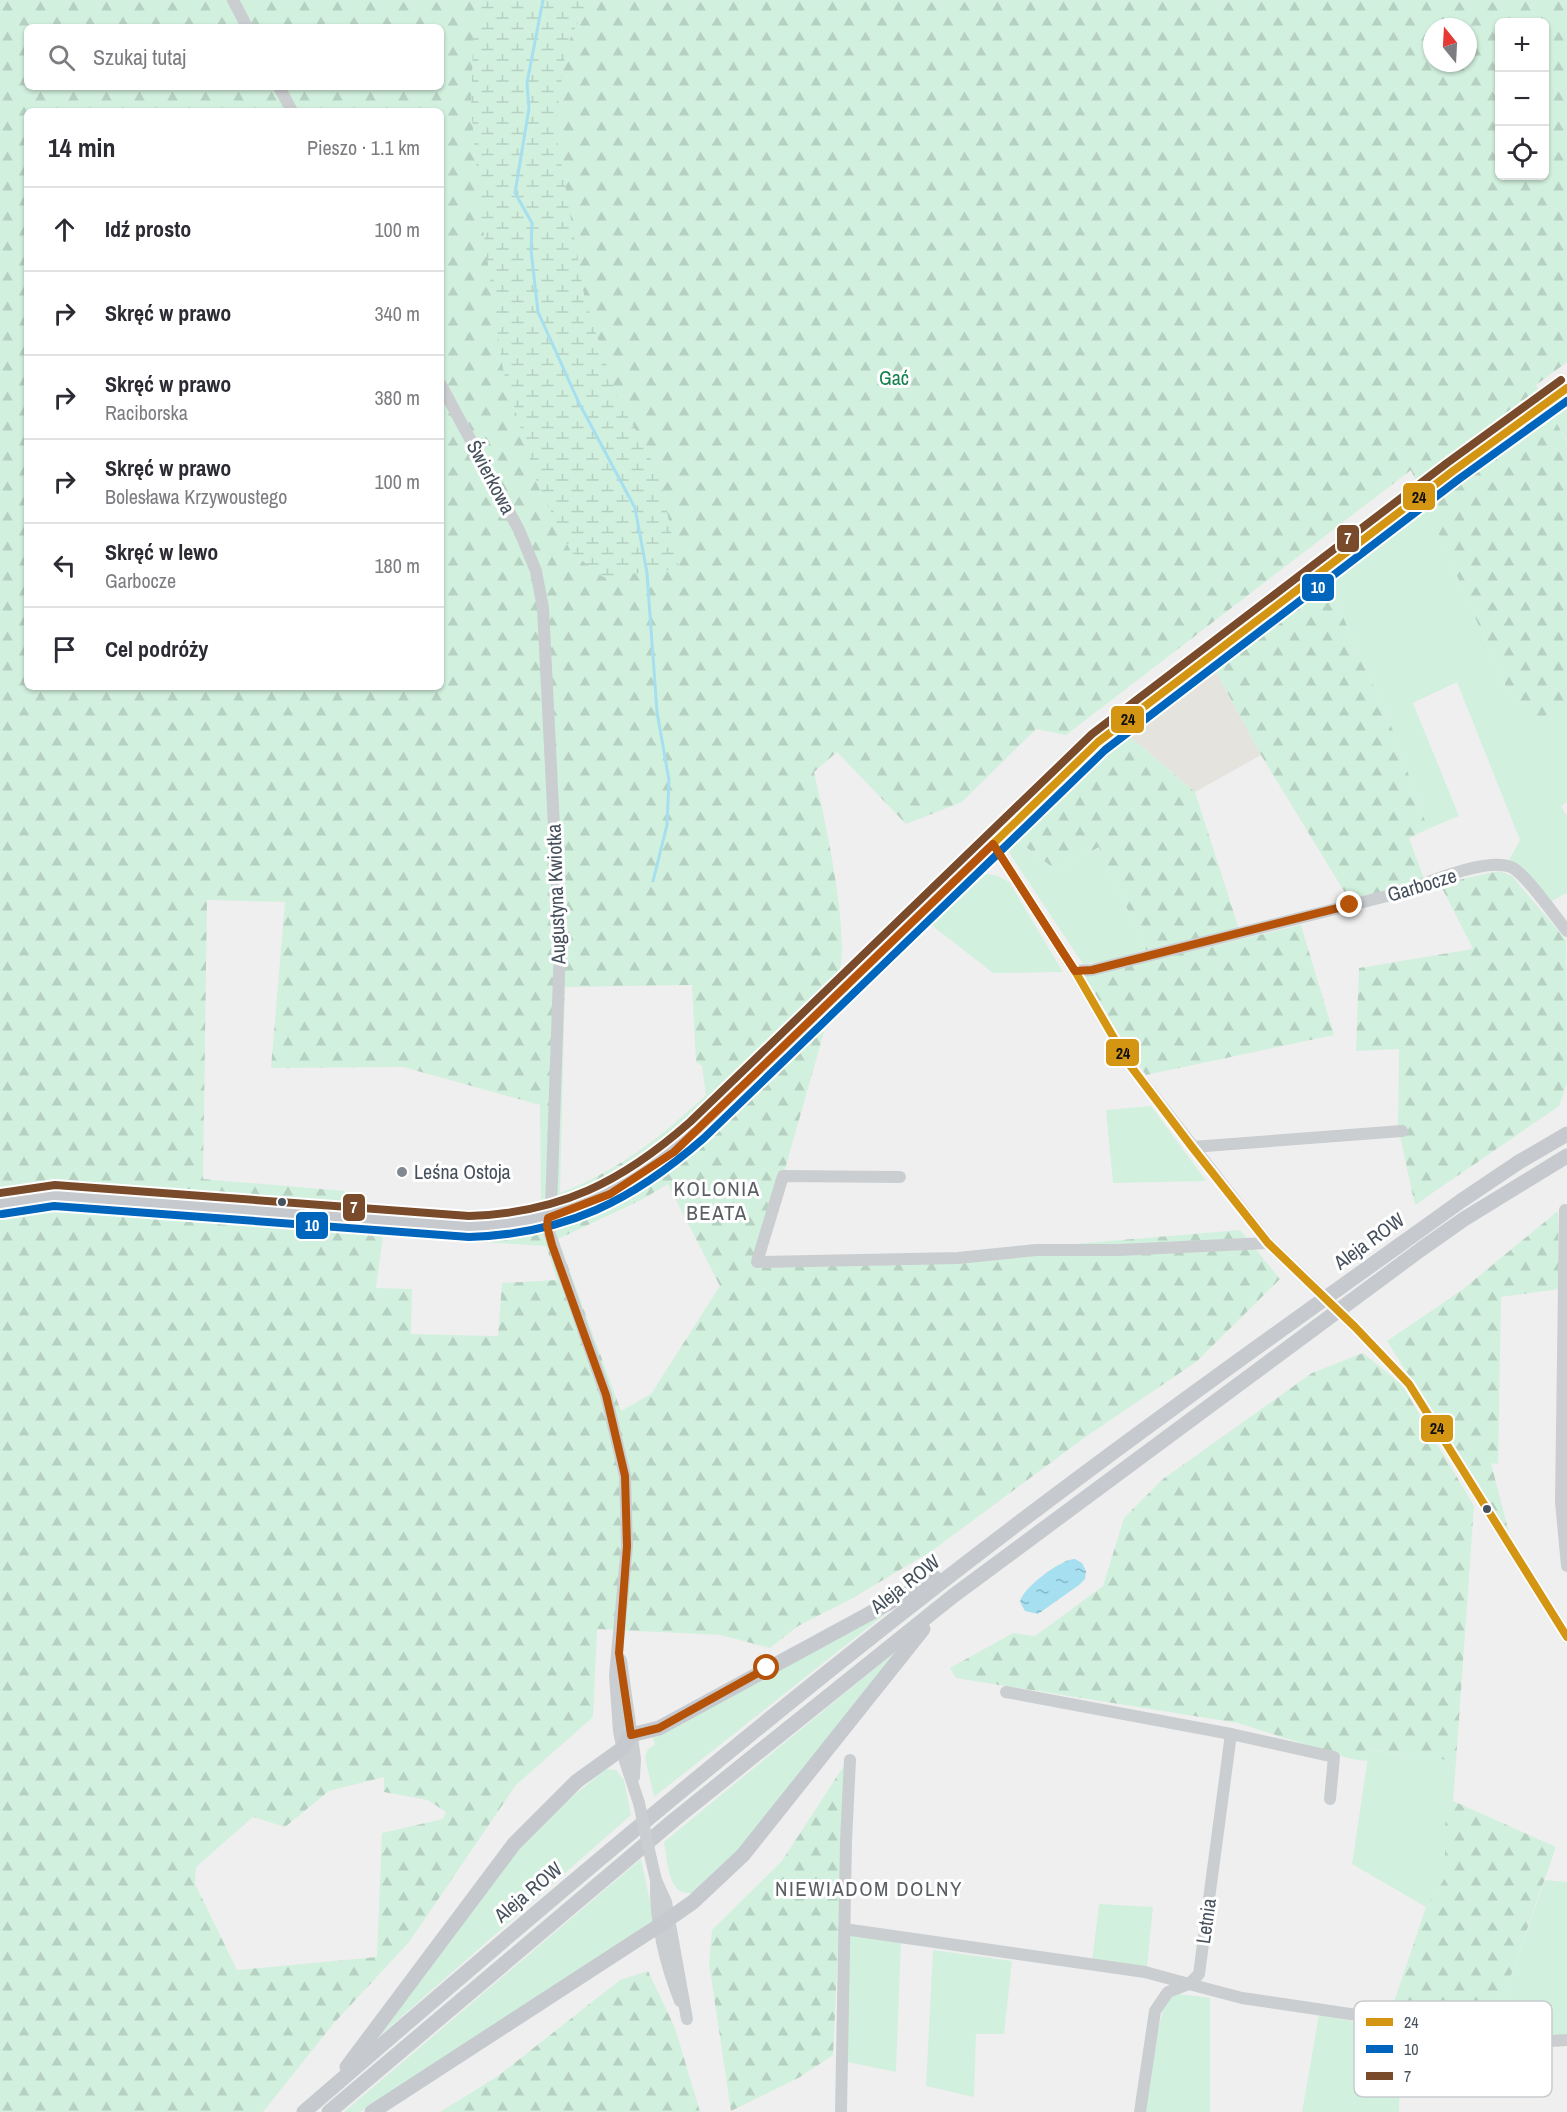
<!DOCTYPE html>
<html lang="pl">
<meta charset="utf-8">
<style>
body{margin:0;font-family:"Archivo Narrow",sans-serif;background:#f7f7f7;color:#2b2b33}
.controls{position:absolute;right:18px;top:18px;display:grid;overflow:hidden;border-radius:9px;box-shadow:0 2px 4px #0004}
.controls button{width:54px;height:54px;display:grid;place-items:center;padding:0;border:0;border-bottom:2px solid #e1e1e2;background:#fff;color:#2b2b33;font:30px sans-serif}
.compass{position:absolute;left:1423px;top:18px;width:54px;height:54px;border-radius:50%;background:#fff;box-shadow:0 2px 4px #0004;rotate:342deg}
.stop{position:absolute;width:18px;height:18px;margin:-14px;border:4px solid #b45309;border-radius:50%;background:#fff}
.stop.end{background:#b45309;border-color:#fff;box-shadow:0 2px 6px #0008}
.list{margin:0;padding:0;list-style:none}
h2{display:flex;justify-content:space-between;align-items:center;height:78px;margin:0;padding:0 24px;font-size:26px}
h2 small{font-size:20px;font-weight:400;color:#7c7c81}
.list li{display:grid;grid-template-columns:39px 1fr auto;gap:18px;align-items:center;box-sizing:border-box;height:84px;padding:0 24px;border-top:2px solid #e1e1e2}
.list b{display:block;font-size:22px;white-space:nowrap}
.list p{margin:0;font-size:20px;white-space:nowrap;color:#7c7c81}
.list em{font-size:20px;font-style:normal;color:#7c7c81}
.icon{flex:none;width:33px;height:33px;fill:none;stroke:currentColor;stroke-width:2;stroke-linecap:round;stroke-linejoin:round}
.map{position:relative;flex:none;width:1567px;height:2112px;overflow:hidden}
.search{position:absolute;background:#fff;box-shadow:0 2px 4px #0004;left:24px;top:24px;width:420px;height:66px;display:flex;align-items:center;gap:15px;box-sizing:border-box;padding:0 21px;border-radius:9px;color:#7c7c81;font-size:22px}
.panel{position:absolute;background:#fff;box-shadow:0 2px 4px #0004;left:24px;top:108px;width:420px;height:582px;border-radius:9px}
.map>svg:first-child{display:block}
</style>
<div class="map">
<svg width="1567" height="2112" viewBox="0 0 1567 2112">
<defs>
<pattern id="forest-firs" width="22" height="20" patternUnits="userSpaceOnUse" patternTransform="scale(1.5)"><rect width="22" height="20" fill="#d2f0de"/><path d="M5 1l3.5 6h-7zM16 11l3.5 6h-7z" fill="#b6d0c1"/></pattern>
<pattern id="wetland-marsh" width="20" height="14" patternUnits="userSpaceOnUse" patternTransform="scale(1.5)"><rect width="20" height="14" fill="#d2f0de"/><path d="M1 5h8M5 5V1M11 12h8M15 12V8" fill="none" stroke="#b6d0c1"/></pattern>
<pattern id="water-ripples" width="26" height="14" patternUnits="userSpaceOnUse" patternTransform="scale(1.5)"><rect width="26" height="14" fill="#a6dff0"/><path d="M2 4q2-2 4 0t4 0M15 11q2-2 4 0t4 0" fill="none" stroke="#89b7c6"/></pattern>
</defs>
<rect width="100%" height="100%" fill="#f0efef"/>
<path fill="#e5e3dd" d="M1213,666l48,89 -66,37 -67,-57z"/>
<g fill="#d2f0de">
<path d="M1567,399v42l-17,-30z"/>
<path d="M1427,506l75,173 25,44 40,-17v96l-6,4 6,10v77l-19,10 -39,-43 11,-20 -63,-158 -44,21 46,113 -31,13 -39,-109 -61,-137z"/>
<path d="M1014,838l42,32 43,-23 47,103 -44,12 -19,2 -79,-119z"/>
<path d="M986,874l12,2 11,6 54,90 -70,1 -63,-49z"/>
<path d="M1151,1106l55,75 -93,2 -7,-73z"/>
<path d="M903,1600l-249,197 -9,-40 3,-8 7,-4 -2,-8z"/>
<path d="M901,1647l-162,203 -47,43c-25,3 -24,-32 -28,-51z"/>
<path d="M1369,1750l87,11 -3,40 -8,24v53l-19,29 -74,-43z"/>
<path d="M606,1769l10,1 8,10 7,35 -257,226 132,-176 38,-45z"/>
<path d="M641,1859l13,61 -294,192h-16z"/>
<path d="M1545,1880l22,2v154l-79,4z"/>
<path d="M1099,1904l54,3 -6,60 -55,-6z"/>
<path d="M847,1935l54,5 -5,132 -49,-10z"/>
<path d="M933,1950l79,11 -8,73h-28l-2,63 -48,-11z"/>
<path d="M1179,1994l31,4v114h-65l7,-58 14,-55z"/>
<path d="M1319,2015l43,8 39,14 -2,75h-97z"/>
</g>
<g fill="url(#forest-firs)" fill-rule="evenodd">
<path d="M0,0h1567v362l-31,23 31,57v264l-40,18 -25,-45 -91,-209 -345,265 -30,-6 -74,73 -56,22 -69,-72 -23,20c10,44 38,166 24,205 -5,14 -36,38 -47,50l33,5 -41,144 -30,89 218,-3 79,-16 190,-16 40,49 -84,83 -112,76 -151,112 -80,48 -55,28 -28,22 -49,-13 -124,-6 -4,88 -77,68 -107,157 -75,81 -71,89h-263zM1500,22h44v154h-44zM27,27h414v60h-414zM1432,27h36v36h-36zM27,111h414v576h-414zM207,900l78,2 -14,166 132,-1 137,38 1,106 -197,-3 1,-17 -142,-12zM692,985l4,77 6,4 4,29c-45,42 -88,76 -146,98l5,-206zM668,1184l52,102 -69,108 -30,17 -63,-172 83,-39zM383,1236l163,10 11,34 -55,3 -4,53 -87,-2 1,-45 -36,-1zM384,1777v15l44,8 18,12 -3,7 -61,14 -5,124 -140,13 -42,-86 1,-17 57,-50 32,10 44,-36z"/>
<path d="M1328,583l61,137 39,109 -19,9 15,41 -74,22 -89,-146 -48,-89z"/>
<path d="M1128,735l67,57 44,137 -93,21 -47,-103 -43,23 -42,-32z"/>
<path d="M1499,871l13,5 54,64 1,143 -8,23 -144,99 -17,-78 1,-78 -43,2 3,-83 114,-19 -33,-65z"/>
<path d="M1301,925l33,110 -188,40 -64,-98z"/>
<path d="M1558,1211l1,78 -58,8 -3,167 -7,-1 18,70 -122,-192 75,-51z"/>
<path d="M1363,1353l39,32 72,121 -18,255 -86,-11 -3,11 -16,-2 -113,-36 -282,-45 -6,-10 63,-35 22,3 68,-50 21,-68 39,-39 149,-106z"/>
<path d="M847,1761l-14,294 -33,22 -69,34 -22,-148 3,-33 70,-69z"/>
<path d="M1453,1794v7l103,46 -68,193 -53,-8 -47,-12 38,-113 19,-29v-53z"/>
<path d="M648,1971l27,57 25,84h-260l58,-36 122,-96z"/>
</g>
<path fill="url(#wetland-marsh)" d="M482,0h106l-22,48 -11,79 30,173 33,100 30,51 14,37 17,81 -76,8 -32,-25 -33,-66 -35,-116 -23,-162 -9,-102 2,-62z"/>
<path fill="url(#water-ripples)" d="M1075,1559l7,4 4,8 -1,8 -6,6 -41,29 -13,-3 -5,-9c1,-13 41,-43 55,-43z"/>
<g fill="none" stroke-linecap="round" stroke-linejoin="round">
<path stroke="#a6dff0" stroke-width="3" d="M543,0l-16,83 2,25 -14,85 17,30 -1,27 7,62 41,91 56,105 12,65 10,139 12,68 -2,45 -14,56"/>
<g stroke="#cbced0" stroke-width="12">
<path d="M233,0l14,27"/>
<path d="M279,87l13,24"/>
<path d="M441,385l78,145 17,41 7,37 17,338 -9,262 -4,18 59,169 19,81 2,70 -12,129 4,56 6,30 14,42"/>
<path d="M993,844l82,127 54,93 139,179 43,41"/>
<path d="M1075,971l17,-1 307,-77c26,-9 90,-38 114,-25 15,9 42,48 54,63"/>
<path d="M1192,1147l210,-16"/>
<path d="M900,1177l-117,-1 -26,86 201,-4 78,-8h83l149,-7"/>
<path d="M1565,1210l-4,292 6,64"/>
<path d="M1355,1327l54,57 158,253"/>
<path d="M621,1660l14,99 -1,18"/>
<path d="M1231,1734l103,23 -4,42"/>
<path d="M651,1859l5,21 10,22 21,117"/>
<path d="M656,1884c-1,38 10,82 24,117"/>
<path d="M844,1929l301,43 44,12 10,-10 32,-240 -225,-42"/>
<path d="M841,2112l5,-271 4,-81"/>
<path d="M1140,2112l15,-101 13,-19 21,-8 53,14 115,17 76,25 57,5 77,-5"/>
</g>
<g stroke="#c6cace" stroke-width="15">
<path d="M0,1204l54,-9c95,8 190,16 285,23 68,5 140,17 207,0 59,-15 107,-48 151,-88l401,-388 355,-271 114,-83"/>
<path d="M347,2067l167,-223 63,-63 46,-33 8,-13 28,-7 276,-150"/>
<path d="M304,2112c216,-187 434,-373 661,-548 162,-125 330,-244 496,-363l58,-39 48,-28"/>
<path d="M329,2112l345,-292 279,-224 467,-346 44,-31 103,-63"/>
<path d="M372,2112l288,-187 33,-23 50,-47 180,-226"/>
</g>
<g stroke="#cbced0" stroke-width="12">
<path d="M1311,1284l44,43"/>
<path d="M639,1803l12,56"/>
</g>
<g stroke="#fff" stroke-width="12">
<g id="bus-1">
<path d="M993,844l82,127 54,93 63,83 76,96 87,84 54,57 158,253"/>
<path d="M993,844l105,-102 355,-271 114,-83"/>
</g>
</g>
<g stroke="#fff" stroke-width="12">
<path id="bus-2" d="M2,1214l52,-8 415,31c97,-3 163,-36 235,-99l401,-388 354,-271 108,-78"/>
</g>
<g stroke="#fff" stroke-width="12">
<path id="bus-3" d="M0,1193l55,-8 414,31c91,-3 153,-34 221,-94l402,-388 355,-271 114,-83"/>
</g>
<use href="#bus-1" stroke="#d49513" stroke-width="8"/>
<use href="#bus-2" stroke="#0065bd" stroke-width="8"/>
<use href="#bus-3" stroke="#7a4b2a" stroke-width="8"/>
</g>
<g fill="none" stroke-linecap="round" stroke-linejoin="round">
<path stroke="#b45309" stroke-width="8" d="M767,1668l-108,60 -28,7 -12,-82 8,-107 -2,-70 -19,-81 -54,-150 -5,-19 1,-8 62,-24 64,-42 319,-308 82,127 17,-1 258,-65"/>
</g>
<circle fill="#828890" stroke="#fff" stroke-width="2" cx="402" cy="1172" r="6"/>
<g fill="#46515d" stroke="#fff" stroke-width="2">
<circle cx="282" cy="1202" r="5"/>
<circle cx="1487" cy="1509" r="5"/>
</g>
<g text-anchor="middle" stroke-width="6" stroke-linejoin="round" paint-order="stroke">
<g font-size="20" fill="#13814b" stroke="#fff">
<text x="894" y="385">Gać</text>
</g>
<g font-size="20" fill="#46515d" stroke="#fff">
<text transform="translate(491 477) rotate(62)" y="7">Świerkowa</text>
<text transform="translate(1422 885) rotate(-17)" y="7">Garbocze</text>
<text transform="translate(556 894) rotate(-92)" y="7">Augustyna Kwiotka</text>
<text transform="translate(1369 1241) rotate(-36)" y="7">Aleja ROW</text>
<text transform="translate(905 1584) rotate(-38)" y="7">Aleja ROW</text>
<text transform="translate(528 1892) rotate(-40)" y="7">Aleja ROW</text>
<text transform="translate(1206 1921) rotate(-82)" y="7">Letnia</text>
</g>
<g font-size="20" fill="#46515d" stroke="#fff" text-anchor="start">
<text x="414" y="1179">Leśna Ostoja</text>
</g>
<g font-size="21" letter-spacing="1.5" fill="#5b5f64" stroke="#fff">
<text x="717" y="1196">KOLONIA<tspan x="717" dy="24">BEATA</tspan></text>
<text x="869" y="1896">NIEWIADOM DOLNY</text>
</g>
</g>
<rect x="1354" y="2001" width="198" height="96" rx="9" fill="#fff" stroke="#c8cbce" stroke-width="1.5"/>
<rect x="1366" y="2018" width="27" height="8" fill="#d49513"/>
<rect x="1366" y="2045" width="27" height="8" fill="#0065bd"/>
<rect x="1366" y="2072" width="27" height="8" fill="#7a4b2a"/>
<g font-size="16" fill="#46515d">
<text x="1404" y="2028">24</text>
<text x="1404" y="2055">10</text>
<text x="1404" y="2082">7</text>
</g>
<g stroke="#fff" stroke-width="2">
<rect x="1402" y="482" width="34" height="29" rx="6" fill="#d49513"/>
<rect x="1336" y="524" width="24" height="29" rx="6" fill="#7a4b2a"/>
<rect x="1301" y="573" width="34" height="29" rx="6" fill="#0065bd"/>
<rect x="1110" y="705" width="35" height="29" rx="6" fill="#d49513"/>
<rect x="1105" y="1038" width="35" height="29" rx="6" fill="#d49513"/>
<rect x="342" y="1193" width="24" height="29" rx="6" fill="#7a4b2a"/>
<rect x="295" y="1211" width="34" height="29" rx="6" fill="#0065bd"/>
<rect x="1420" y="1414" width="34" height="29" rx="6" fill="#d49513"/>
</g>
<g font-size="16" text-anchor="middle" font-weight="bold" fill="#fff">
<text x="1348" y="544">7</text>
<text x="1318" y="593">10</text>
<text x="354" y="1213">7</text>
<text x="312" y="1231">10</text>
</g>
<g font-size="16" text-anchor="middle" font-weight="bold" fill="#111">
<text x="1419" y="503">24</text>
<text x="1128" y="725">24</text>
<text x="1123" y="1059">24</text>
<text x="1437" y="1434">24</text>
</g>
</svg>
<div class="controls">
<button>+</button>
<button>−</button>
<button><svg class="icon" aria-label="locate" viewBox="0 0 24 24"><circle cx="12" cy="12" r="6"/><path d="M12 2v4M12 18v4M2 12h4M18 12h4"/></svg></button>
</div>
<svg class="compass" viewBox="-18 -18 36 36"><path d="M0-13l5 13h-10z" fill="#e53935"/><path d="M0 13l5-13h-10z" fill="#7c7c81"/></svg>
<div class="stop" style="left:767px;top:1668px"></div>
<div class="stop end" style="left:1350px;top:905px"></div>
<div class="search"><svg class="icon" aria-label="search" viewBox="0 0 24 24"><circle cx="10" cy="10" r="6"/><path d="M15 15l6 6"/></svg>Szukaj tutaj</div>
<section class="panel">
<h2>14 min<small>Pieszo · 1.1 km</small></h2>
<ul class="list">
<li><svg class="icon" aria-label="ahead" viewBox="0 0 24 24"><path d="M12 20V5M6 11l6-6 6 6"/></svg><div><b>Idź prosto</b></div><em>100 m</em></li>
<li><svg class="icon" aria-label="right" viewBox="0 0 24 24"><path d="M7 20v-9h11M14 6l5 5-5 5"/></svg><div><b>Skręć w prawo</b></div><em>340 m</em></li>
<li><svg class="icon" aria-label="right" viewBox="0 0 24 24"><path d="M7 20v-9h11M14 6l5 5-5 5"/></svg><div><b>Skręć w prawo</b><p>Raciborska</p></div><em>380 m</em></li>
<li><svg class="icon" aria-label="right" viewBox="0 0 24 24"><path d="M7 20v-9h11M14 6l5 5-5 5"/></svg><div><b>Skręć w prawo</b><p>Bolesława Krzywoustego</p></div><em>100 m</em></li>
<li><svg class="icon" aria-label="left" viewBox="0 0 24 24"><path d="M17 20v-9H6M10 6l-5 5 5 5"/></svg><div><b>Skręć w lewo</b><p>Garbocze</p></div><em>180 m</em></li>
<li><svg class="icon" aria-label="arrive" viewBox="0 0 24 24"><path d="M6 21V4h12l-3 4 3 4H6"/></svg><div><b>Cel podróży</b></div></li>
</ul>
</section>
</div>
